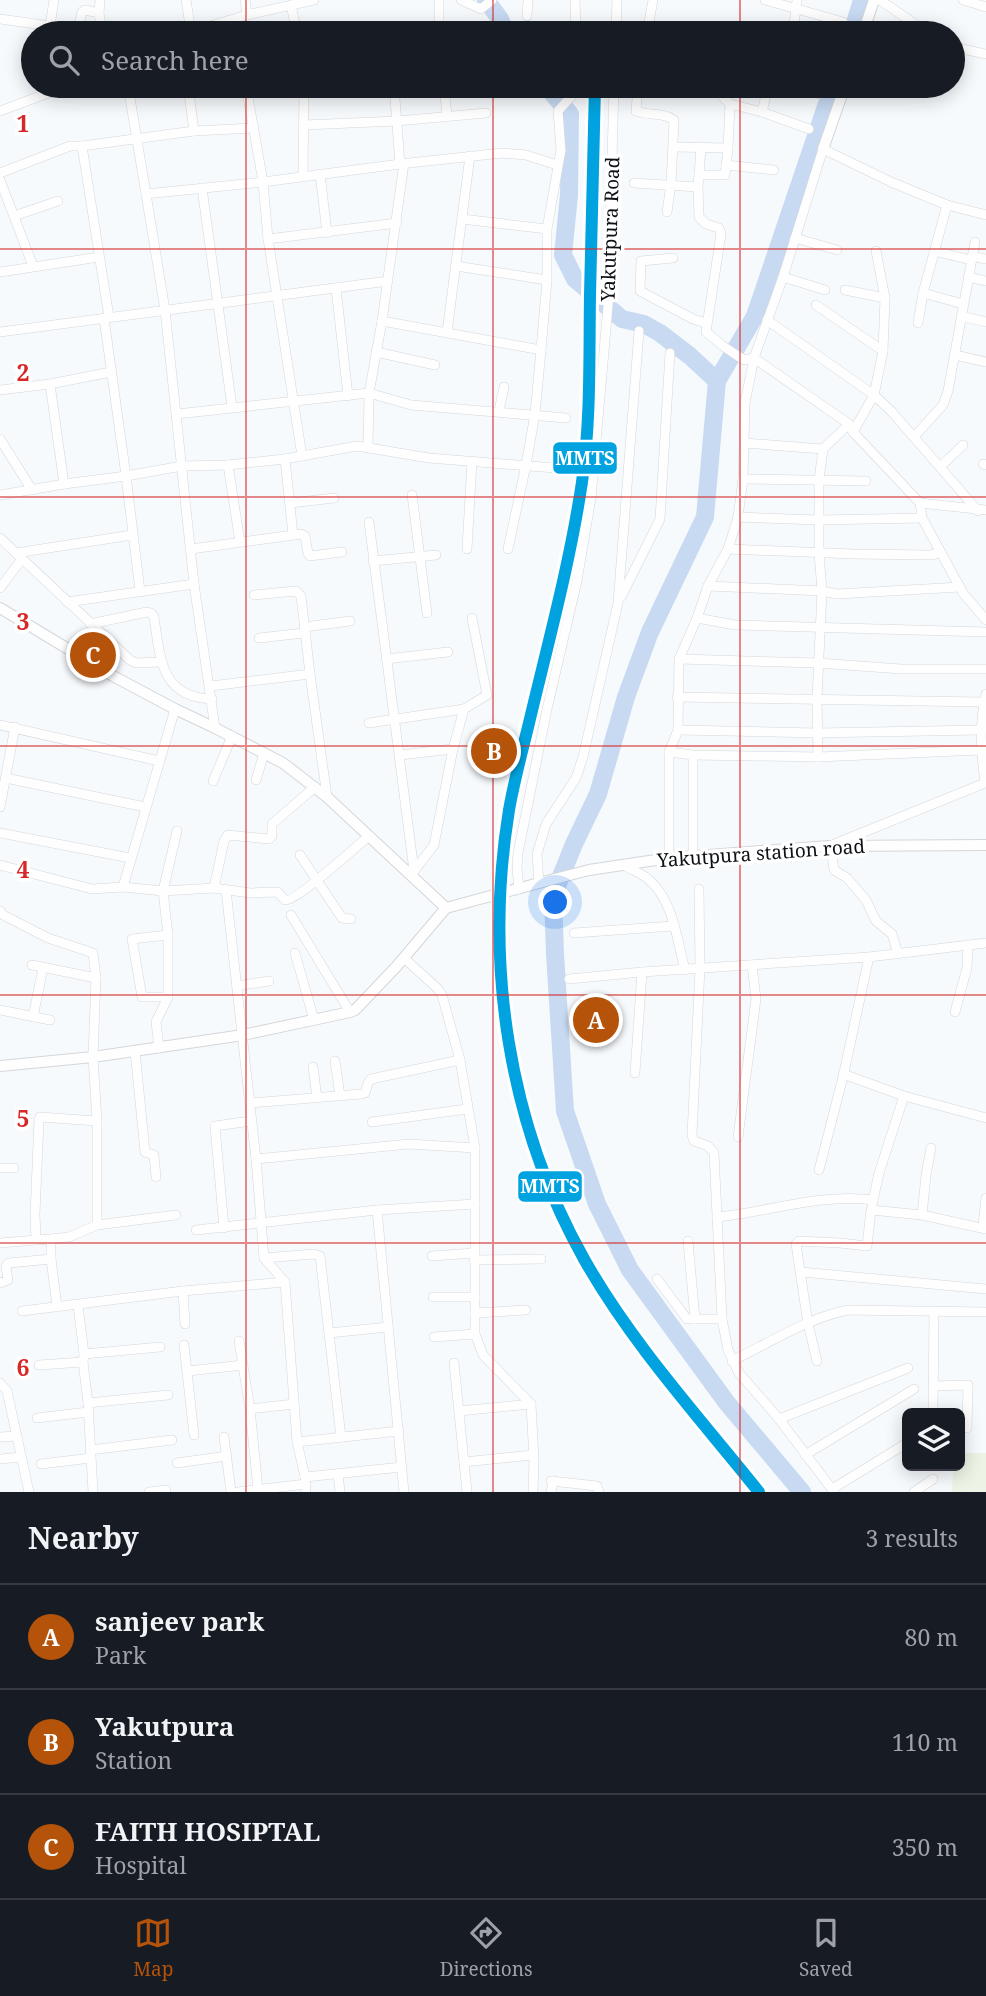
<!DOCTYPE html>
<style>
body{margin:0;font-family:"Noto Serif",serif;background:#242831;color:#f1f3f6}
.controls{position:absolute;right:21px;bottom:21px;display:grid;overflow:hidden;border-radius:10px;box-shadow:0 4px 18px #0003}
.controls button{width:63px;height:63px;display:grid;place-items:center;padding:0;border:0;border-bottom:2px solid #363941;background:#171b24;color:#f1f3f6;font:35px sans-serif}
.you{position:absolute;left:556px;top:903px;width:24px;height:24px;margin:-18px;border:5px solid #fff;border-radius:50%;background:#1a73e8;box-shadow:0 0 0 10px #1a73e833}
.badge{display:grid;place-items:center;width:46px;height:46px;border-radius:50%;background:#b45309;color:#fff;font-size:23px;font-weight:700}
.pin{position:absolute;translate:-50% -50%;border:4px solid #fff;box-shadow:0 2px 7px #0006}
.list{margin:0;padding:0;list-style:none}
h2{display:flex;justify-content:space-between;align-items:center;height:91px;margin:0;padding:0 28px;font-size:30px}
h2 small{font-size:23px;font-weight:400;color:#9ea1a6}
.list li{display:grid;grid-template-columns:46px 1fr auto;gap:21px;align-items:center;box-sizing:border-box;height:105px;padding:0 28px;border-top:2px solid #363941}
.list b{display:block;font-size:26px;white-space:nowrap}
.list p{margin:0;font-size:23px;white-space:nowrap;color:#9ea1a6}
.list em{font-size:23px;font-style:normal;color:#9ea1a6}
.icon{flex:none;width:38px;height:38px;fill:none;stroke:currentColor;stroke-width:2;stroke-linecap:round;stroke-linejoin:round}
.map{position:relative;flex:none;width:986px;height:1492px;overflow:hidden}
.search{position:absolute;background:#171b24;box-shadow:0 4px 18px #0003;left:21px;right:21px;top:21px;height:77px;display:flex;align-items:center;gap:18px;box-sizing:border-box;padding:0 24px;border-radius:38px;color:#9ea1a6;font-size:26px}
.sheet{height:406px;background:#171b24}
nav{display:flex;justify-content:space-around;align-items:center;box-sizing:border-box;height:98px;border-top:2px solid #363941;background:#171b24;font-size:19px;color:#9ea1a6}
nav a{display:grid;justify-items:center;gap:4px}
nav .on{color:#b45309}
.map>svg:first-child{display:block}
</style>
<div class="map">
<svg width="986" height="1492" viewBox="0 0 986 1492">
<rect width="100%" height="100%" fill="#f7fafd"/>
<path fill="#edf4e6" d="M960,1453h26v39h-34l1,-26h7z"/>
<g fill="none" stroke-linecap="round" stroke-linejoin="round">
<g stroke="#c7daf2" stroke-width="18">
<path d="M486,0l14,19 6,14"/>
<path d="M852,33l10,-33"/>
<path d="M546,86l24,28 -1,81 -6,60 12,24 47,40 22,5 16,9 30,23 27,25"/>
<path d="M802,1492l-75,-89 -97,-133 -33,-66 -32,-93 -10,-157 -2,-58 21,-52 24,-50 28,-97 24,-65 55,-115 12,-136 38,-65 78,-230"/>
</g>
<g stroke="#d4d6d9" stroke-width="10">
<g id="minor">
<path d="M186,0l5,32"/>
<path d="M245,0l2,15"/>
<path d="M461,0l20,9 11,-9"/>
<path d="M575,0l1,33"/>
<path d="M765,0l78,22"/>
<path d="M880,0l48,33"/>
<path d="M963,0l23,7"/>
<path d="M291,5l6,28"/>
<path d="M99,13l1,-13"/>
<path d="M527,16l1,-16"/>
<path d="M0,19l50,7 16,7"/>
<path d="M50,26l4,-26"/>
<path d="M648,26c9,1 20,5 29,4 16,-2 30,-1 46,3"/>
<path d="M297,29l42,4"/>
<path d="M77,33l5,-21 3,-2 14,3 3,20"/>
<path d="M187,33l60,-18 67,-15"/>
<path d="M439,33v-33"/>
<path d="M616,33l1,-33"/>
<path d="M647,33l6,-33"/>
<path d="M793,33l4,-33"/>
<path d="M953,47l33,7"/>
<path d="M128,86l18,108"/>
<path d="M188,86l6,45"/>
<path d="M246,86l17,96 5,57 34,217"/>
<path d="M394,86l6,78"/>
<path d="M444,86l3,29"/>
<path d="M638,86l-2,25c12,5 28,1 38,9l-3,64 -4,28"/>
<path d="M789,86l30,8"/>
<path d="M730,104l32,8 47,17"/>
<path d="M0,111l67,-25"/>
<path d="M762,112l6,-26"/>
<path d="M304,125l93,-4 89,-8"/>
<path d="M82,146l27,171"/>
<path d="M674,147l54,1"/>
<path d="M701,148l-3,39 1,30 7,7 13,4 2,6 -15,98 17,14 21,14 10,-2 95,66 4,8 67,71 2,15 41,75 23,27"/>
<path d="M726,165l48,5"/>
<path d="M0,173l70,-27h12l112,-15 60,-3"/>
<path d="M320,174l7,59"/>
<path d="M699,175h26l3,-27 2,-44 -18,-18"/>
<path d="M303,176l1,-87"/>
<path d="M0,180l33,86"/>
<path d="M634,183l64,4"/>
<path d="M202,188l30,219"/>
<path d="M14,216l44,-15"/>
<path d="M462,219l85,10"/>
<path d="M795,238l42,12"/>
<path d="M268,239l129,-16"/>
<path d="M934,251l37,9"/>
<path d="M972,256l14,3"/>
<path d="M673,258l-32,3 -1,30 53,28 13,4"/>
<path d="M456,266l91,14v-51l14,-79 -3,-39 20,-22v-3"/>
<path d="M0,272l99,-15"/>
<path d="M783,277l42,13"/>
<path d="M968,277l18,4"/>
<path d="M336,288l12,108"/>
<path d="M845,290l40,8"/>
<path d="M923,293l40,11"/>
<path d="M816,305l67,46"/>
<path d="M961,316l25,6"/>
<path d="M104,318l22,158 14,115"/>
<path d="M767,320l107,75 18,17 86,99"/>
<path d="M382,321l159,29 -6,64 -9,51 -18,84"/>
<path d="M918,323l5,-30 24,-88"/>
<path d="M0,332l388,-51"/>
<path d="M447,332l23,-176"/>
<path d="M541,350l6,-70"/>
<path d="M376,352l59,13"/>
<path d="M955,355l31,7"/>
<path d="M50,384l14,100"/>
<path d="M0,390l50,-6 61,-12"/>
<path d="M499,411l5,-24"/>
<path d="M177,414l192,-21 42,12 155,13"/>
<path d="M853,432l21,-37 9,-44 2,-53 -9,-47"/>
<path d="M914,437l29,-32 5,-14 27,-149"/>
<path d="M0,439l32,51"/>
<path d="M744,443l79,6"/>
<path d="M368,446l1,-53 13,-72 22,-158"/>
<path d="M285,459l8,76"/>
<path d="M983,464l3,1"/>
<path d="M228,465l12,77"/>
<path d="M940,467l23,-22"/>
<path d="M743,479l123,2"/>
<path d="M0,495l64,-11 62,-8 56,-10 46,-1 57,-6 72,-13 72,12 126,10"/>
<path d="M412,495l15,118"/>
<path d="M290,503l44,-5"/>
<path d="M920,503l66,7"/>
<path d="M738,517l81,3 103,-2"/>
<path d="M369,522l45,349"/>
<path d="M0,538l130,122 6,3 24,-1"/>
<path d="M191,549l110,-15 4,2 3,17 2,3 32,-4"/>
<path d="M467,549l5,-88"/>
<path d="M728,549l125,5 77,1 11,-2"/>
<path d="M16,553l116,-18"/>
<path d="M373,561l63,-6"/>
<path d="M708,586l114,5 15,3 123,-7"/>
<path d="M0,588l22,-29"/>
<path d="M254,595l42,-4 5,5 9,78 17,123"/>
<path d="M621,597l39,-78 10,-166"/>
<path d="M67,602l127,-18"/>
<path d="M697,618l38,7 251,7"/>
<path d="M90,624l57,-12 4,1 3,4c6,41 7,81 58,82"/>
<path d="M304,627l46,-6"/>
<path d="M259,638l45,-5"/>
<path d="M386,659l62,-7"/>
<path d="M679,659l139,4 83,6h85"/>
<path d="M211,686l99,-12"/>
<path d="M677,697l307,5"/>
<path d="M369,723l95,-14"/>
<path d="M0,725l159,36"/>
<path d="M215,728l-21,-144 -29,-274 -19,-116 117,-12 137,-18 102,-11 24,2 31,10"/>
<path d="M678,730l139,3 164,-3"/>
<path d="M669,752l24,3 125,2 163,-7"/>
<path d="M400,755l53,-6"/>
<path d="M693,755v101"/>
<path d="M818,757l-1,-58 5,-108 -3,-38v-73l4,-31 26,-25"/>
<path d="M6,778l139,29"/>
<path d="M256,780l8,-27"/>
<path d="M213,781l19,-45"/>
<path d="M0,807l15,-80"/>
<path d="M0,833l130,25"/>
<path d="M832,845l153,-62c-4,-30 -6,-59 1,-89"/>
<path d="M831,846l3,24 13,8 19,22 10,21 16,13 6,20"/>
<path d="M300,855l42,63 9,1"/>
<path d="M669,858v-106l9,-22 1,-71 18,-41 11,-32 20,-37 10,-32 5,-38 2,-76 9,-45 29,-81 40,-128 68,33 56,23 39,10"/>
<path d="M0,865l92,24 31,-2 40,4 51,-3 36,5 28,-1c0,1 7,8 7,8 9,3 73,-55 84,-64"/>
<path d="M624,865c7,5 17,8 24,14 25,20 29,61 37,91"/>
<path d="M414,871l20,-26 19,-96 11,-40 23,-14 -15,-77"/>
<path d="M539,883l-2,-29 9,-30 30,-46 7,-21 35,-154 21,-272"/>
<path d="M123,887l52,-178"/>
<path d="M214,888l10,-47 4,-6 41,4 3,-3v-12l43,-37"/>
<path d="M519,889l-2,-22 1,-14 29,-144 30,-128 14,-83 17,-192 6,-220"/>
<path d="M699,889l1,79 -8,167 2,6 14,5 6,7 8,166 6,31 11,23 40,46 55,73"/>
<path d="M226,890l30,269 8,99 21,24 12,160 8,35 1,15"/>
<path d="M0,911l3,4 45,23 45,15 3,25 -3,79 4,64 -57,-4 -1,3 -4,94 1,26 15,-1"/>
<path d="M291,915l59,97"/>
<path d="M574,933l99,-7"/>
<path d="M295,953l19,67"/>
<path d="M404,958l34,31 4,6 18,65 15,88v186l8,21 48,49 3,56 -1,32"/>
<path d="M32,965l64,13"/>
<path d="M569,979l73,-7 227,-15 117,-14"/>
<path d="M237,986l32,-5"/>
<path d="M168,997h-26l-10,-58 36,-4"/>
<path d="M0,1010l50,10"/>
<path d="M955,1012l12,-44 1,-23"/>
<path d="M33,1017l10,-49"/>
<path d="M159,1048l-3,-26 12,-25v-62l-5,-44 14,-60"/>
<path d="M135,1051l10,101 9,3 2,22"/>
<path d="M335,1061l5,35"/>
<path d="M313,1067l4,31"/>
<path d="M635,1073l7,-101"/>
<path d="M843,1074l61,22 82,22"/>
<path d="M250,1103l111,-9 4,-1 3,-10 3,-4 89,-19"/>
<path d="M97,1121v104"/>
<path d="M372,1122l95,-13"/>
<path d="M738,1137l18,-138 -4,-34"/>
<path d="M256,1159l153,-15 66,4"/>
<path d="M0,1168h14"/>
<path d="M819,1170l24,-93 26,-120"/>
<path d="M986,1198l-3,27 3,3"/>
<path d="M872,1205l7,-32 25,-77"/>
<path d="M377,1210l27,282"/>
<path d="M922,1215l4,-40 5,-27"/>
<path d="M717,1217c52,-5 103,-24 156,-17"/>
<path d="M224,1228l-9,-102 36,-5"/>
<path d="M196,1230l181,-20 98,-6"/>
<path d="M688,1241l7,78"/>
<path d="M0,1243l36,-3"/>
<path d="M432,1256l42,-3"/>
<path d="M264,1258l50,-4 6,2 21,181"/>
<path d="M51,1259l6,48"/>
<path d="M474,1260l67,-1"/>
<path d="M801,1272l185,17"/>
<path d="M657,1279l30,40h35"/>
<path d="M0,1283l8,-3 -2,-14 3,-3 42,-4v-20l18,-2 28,-12 79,-10"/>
<path d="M183,1291l2,33"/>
<path d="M433,1297h42"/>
<path d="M78,1305l6,49 -1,8 5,41 5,89"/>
<path d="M22,1311l161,-20 102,-9"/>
<path d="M475,1313l51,-3"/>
<path d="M329,1333l59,-6"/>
<path d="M434,1337l41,-3"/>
<path d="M239,1341l11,68 8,81"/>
<path d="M184,1345l10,90"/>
<path d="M84,1354l76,-7"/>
<path d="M732,1361c35,-17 78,-44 116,-51l138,2"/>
<path d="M817,1361l-9,-37 -12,-80 3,-3 41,2 27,3 4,-36 51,5 64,14"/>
<path d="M454,1363l13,129"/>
<path d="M39,1365l44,-3"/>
<path d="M188,1371l55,-6"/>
<path d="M0,1383l7,8 22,101"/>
<path d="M933,1386l35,-1 -1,43"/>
<path d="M88,1403l80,-8"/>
<path d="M250,1409l44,-5"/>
<path d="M459,1411l72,-7"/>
<path d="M933,1413l1,-102"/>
<path d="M37,1418l51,-6"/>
<path d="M779,1419l129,-51"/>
<path d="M0,1437l17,-1"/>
<path d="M224,1437l7,55"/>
<path d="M297,1442l102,-11"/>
<path d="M90,1450l82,-10"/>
<path d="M805,1455l109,-66"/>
<path d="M0,1459l21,-2"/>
<path d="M464,1462l69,-7"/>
<path d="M177,1463l50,-7"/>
<path d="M41,1464l50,-6"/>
<path d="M338,1474l2,18"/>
<path d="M305,1477l97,-10"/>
<path d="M551,1481l46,5 2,6"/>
<path d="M832,1489l75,-46"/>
<path d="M149,1492l17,-2"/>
<path d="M238,1492l68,-8"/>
<path d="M551,1492l2,-11"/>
<path d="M914,1492l19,-13"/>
</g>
</g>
<g stroke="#d4d6d9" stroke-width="12">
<g id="tertiary">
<path d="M863,33l11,-33"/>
<path d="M823,149l22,-63"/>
<path d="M0,608l113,68 62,33 40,19 68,35 44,34 119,111"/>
<path d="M0,1066l93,-9 150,-22 107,-23 5,-2 41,-43 50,-59 93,-25 50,-13 80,-12 160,-12 157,-1"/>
</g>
</g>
<use href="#minor" stroke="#fefeff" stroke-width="9"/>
<use href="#tertiary" stroke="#fefeff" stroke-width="10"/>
<g stroke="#fff" stroke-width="18">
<path id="rail-1" d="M595,86c-2,70 -4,140 -5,209 -1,62 1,125 -8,187 -12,81 -34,161 -53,241 -7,29 -15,58 -20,87 -25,153 -1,314 75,449 48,85 115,158 175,233"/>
</g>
<use href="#rail-1" stroke="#00a3e0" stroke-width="12"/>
</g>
<path fill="none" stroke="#d62828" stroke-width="2" stroke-opacity="0.55" d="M246,0v33M493,0v33M740,0v33M246,86v1406M493,86v1406M740,86v1406M0,249h986M0,497h986M0,746h986M0,995h986M0,1243h986"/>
<g text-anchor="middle" stroke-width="7" stroke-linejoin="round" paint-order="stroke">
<g font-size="19" fill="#0e1114" stroke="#fff">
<text transform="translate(610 229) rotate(-88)" y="7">Yakutpura Road</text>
<text transform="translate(761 853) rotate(-4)" y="7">Yakutpura station road</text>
</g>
</g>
<g font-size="23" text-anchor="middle" font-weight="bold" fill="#d62828" stroke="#fff" stroke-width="7" stroke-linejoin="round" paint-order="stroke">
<text x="23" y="132">1</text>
<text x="23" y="381">2</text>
<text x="23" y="630">3</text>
<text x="23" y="878">4</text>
<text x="23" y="1127">5</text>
<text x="23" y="1376">6</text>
</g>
<g stroke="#fff" stroke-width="2.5">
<rect x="552" y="441" width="66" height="34" rx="7" fill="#00a3e0"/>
<rect x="517" y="1170" width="66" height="33" rx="7" fill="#00a3e0"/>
</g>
<g font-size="19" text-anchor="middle" font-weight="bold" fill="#fff">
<text x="585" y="465">MMTS</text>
<text x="550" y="1193">MMTS</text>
</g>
</svg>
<div class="controls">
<button><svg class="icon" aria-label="layers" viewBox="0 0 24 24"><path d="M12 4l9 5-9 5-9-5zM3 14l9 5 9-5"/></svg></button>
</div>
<div class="you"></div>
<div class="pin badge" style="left:596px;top:1020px">A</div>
<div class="pin badge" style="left:494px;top:751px">B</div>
<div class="pin badge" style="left:93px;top:655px">C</div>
<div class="search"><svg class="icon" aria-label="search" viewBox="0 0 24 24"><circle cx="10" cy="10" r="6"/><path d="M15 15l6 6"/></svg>Search here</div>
</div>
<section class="sheet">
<h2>Nearby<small>3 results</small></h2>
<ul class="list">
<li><span class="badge">A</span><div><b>sanjeev park</b><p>Park</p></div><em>80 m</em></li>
<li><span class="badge">B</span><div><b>Yakutpura</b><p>Station</p></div><em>110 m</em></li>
<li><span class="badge">C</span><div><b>FAITH HOSIPTAL</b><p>Hospital</p></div><em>350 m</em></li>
</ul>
</section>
<nav>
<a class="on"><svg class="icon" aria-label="map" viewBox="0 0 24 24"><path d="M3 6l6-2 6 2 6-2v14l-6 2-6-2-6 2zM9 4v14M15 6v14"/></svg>Map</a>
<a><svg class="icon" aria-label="directions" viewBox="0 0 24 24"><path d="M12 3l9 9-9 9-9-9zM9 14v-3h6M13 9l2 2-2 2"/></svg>Directions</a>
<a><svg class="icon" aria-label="saved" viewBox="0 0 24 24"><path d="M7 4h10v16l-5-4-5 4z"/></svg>Saved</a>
</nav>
